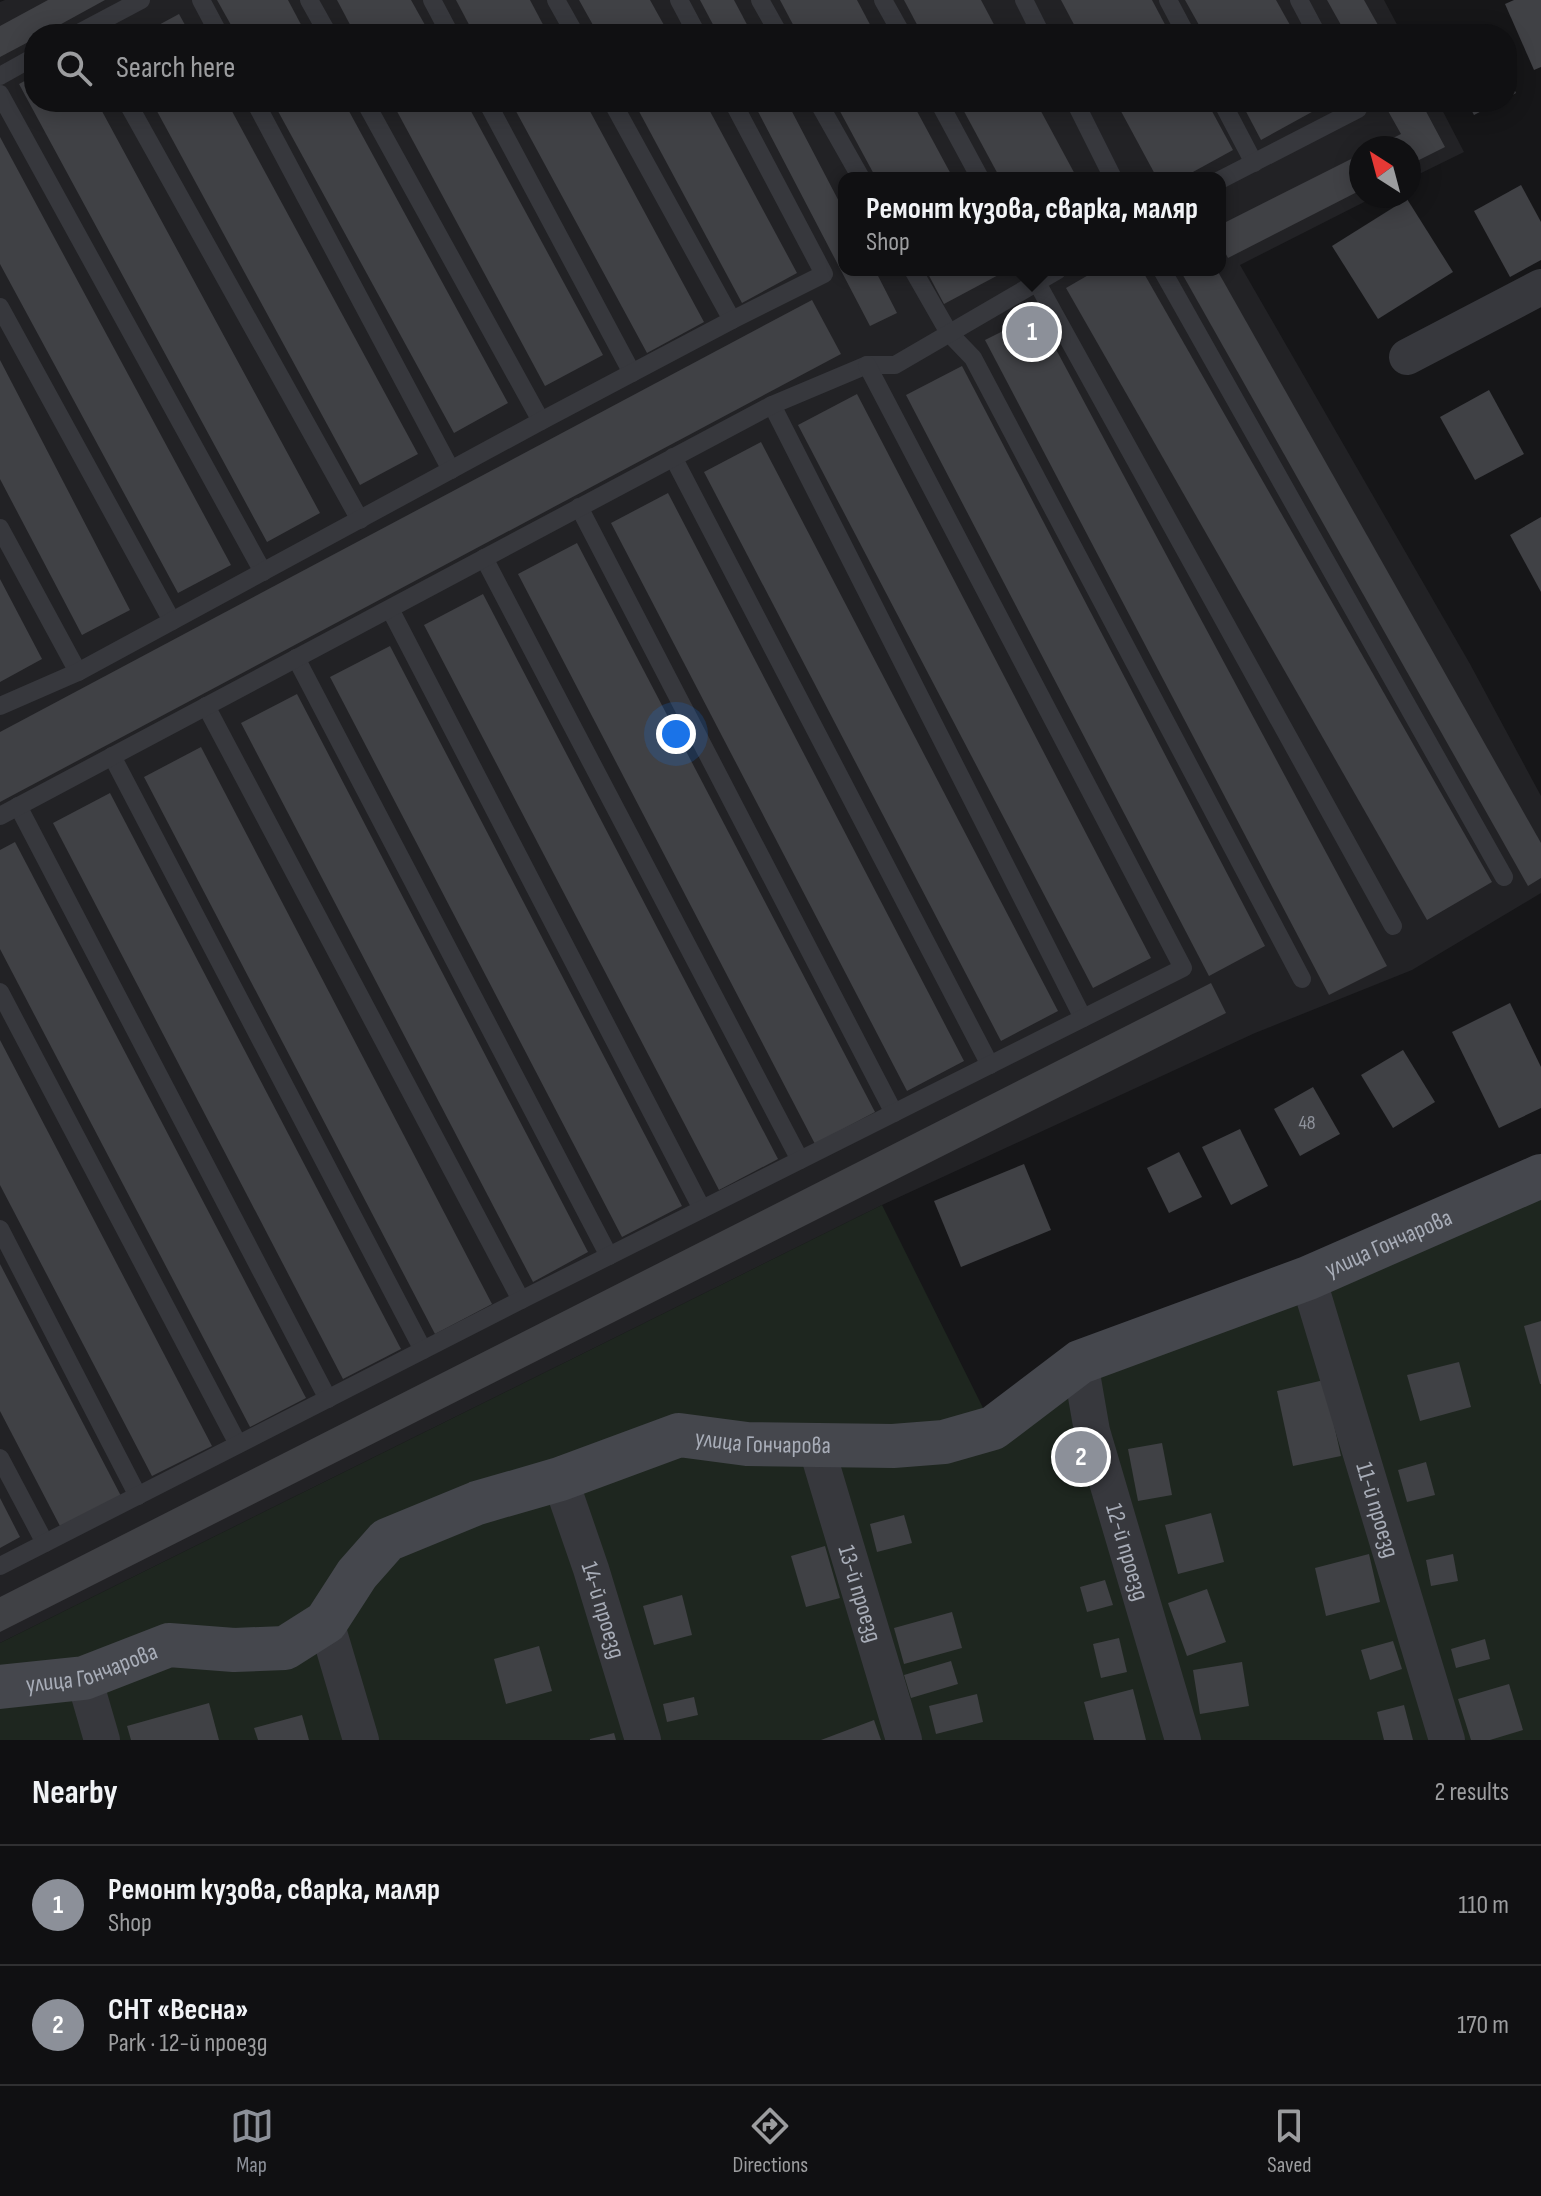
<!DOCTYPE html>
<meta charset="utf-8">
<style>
body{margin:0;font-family:"Sofia Sans Condensed",sans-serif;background:#1e1e20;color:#f1f3f6}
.compass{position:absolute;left:1349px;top:136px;width:72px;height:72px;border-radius:50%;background:#101012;box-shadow:0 4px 20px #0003;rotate:324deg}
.you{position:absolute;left:676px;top:734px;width:28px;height:28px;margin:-20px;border:6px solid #fff;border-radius:50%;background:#1a73e8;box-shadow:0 0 0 12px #1a73e833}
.badge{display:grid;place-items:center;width:52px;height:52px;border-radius:50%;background:#8c9099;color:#fff;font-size:26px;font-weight:700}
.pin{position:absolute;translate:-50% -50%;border:4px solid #fff;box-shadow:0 2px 8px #0006}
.popup{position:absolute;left:838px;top:172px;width:388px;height:104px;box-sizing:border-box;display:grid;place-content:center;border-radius:16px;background:#101012;filter:drop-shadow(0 2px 6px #0005);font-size:26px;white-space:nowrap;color:#9c9d9f}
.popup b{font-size:30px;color:#f1f3f6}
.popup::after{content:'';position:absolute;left:50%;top:100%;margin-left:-16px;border:16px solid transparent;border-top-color:#101012}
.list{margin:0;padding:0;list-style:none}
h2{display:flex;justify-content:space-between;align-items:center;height:104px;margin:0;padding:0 32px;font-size:34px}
h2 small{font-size:26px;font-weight:400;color:#9c9d9f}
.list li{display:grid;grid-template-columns:52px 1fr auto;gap:24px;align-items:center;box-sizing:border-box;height:120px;padding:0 32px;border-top:2px solid #303032}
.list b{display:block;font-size:30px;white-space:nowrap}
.list p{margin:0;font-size:26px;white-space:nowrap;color:#9c9d9f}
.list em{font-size:26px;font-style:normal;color:#9c9d9f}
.icon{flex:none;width:44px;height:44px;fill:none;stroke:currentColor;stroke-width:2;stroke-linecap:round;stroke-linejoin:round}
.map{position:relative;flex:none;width:1541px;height:1740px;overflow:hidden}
.search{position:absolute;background:#101012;box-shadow:0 4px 20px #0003;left:24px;right:24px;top:24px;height:88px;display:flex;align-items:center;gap:20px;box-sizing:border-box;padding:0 28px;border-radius:32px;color:#9c9d9f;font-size:30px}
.sheet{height:344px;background:#101012}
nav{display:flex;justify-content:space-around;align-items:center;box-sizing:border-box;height:112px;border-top:2px solid #303032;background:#101012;font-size:22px;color:#9c9d9f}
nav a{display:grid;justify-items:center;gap:4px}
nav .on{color:#8c9099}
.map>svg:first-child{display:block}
</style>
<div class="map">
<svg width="1541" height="1740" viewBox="0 0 1541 1740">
<rect width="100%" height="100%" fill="#161618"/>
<path fill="#222225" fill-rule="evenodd" d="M5,0h1379l18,34h-1368v68h1404l26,50 -55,27v-31h-48v48h15l-136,69 230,399 71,132v97l-129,77 -157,63 -373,172 -882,438v-1641zM844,178h376v92h-376z"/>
<path fill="#1e261f" d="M1541,1176v564h-1541v-97l882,-438 111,223 87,-66z"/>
<g fill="#404145">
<path d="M48,0h57l-62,34h-9v5l-34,18v-31z"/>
<path d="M217,0h71l18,34h-70z"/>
<path d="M337,0h74l19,34h-75z"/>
<path d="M456,0h74l18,34h-74z"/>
<path d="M579,0h71l19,34h-71z"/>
<path d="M700,0h34l18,34h-34z"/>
<path d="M780,0h77l18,34h-77z"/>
<path d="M904,0h77l18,34h-77z"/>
<path d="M1061,0h91l18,34h-91z"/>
<path d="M1185,0h91l19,34h-91z"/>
<path d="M1327,0h37l19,34h-37z"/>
<path d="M1514,0h27v67l-7,3 -29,-66z"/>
<path d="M179,14l11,20h-48z"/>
<path d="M1507,75l9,18 -9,5z"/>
<path d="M34,76v26h63l223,411 -53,29 -248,-458z"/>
<path d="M152,102h75l191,352 -58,31z"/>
<path d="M273,102h71l164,301 -54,30z"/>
<path d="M392,102h74l137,253 -58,31z"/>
<path d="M511,102h74l119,220 -57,31z"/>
<path d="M634,102h71l92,171 -55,30z"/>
<path d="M753,102h34l57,109v59h31l22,43 -27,13z"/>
<path d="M835,102h77l41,76h-77z"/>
<path d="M959,102h77l41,76h-77z"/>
<path d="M1116,102h91l26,48 -51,28h-25z"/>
<path d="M1241,102h89l-69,38z"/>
<path d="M1383,102h38l24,45 -36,18v-17h-36l28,-14z"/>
<path d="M1467,102h32l-25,13z"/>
<path d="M0,137l231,428 -53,28 -178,-329z"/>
<path d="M1361,154v36l-133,68 -8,-15v-18z"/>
<path d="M1521,185l20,37v38l-31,17 -36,-66z"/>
<path d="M1407,199l46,73 -75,47 -46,-73z"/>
<path d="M926,270h77l1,2 -60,32z"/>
<path d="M1097,270h45l350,612 -65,38 -361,-632z"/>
<path d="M1180,270h37l324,573v35l-13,8z"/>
<path d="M812,300l29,54 -841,448v-70z"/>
<path d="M1037,314l350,652 -58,29 -344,-655z"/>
<path d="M0,360l130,250 -48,25 -82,-156z"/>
<path d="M962,366l303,580 -56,30 -303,-581z"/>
<path d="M1489,390l35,64 -49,26 -35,-63z"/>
<path d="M857,394l294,564 -58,30 -295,-563z"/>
<path d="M761,442l297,569 -57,30 -297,-569z"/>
<path d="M668,493l296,568 -57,30 -296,-568z"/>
<path d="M1541,517v75l-31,-57z"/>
<path d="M577,543l298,569 -60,32 -297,-570z"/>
<path d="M0,579l42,80 -42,23z"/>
<path d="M483,594l295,565 -59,31 -295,-565z"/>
<path d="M390,646l292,560 -60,31 -292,-560z"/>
<path d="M297,694l291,558 -55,30 -292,-559z"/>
<path d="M201,747l291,557 -57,30 -291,-557z"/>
<path d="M110,793l291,556 -58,30 -290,-556z"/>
<path d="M15,842l291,556 -56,29 -250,-478v-99z"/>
<path d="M1211,983l15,30 -1226,619v-35z"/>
<path d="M1510,1003l31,64v41l-42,20 -47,-96z"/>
<path d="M0,1040l212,406 -60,30 -152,-291z"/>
<path d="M1403,1050l32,52 -42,26 -32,-53z"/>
<path d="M1313,1087l27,47 -40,22 -26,-47z"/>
<path d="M1240,1129l28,57 -37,19 -29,-58z"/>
<path d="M1179,1152l23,45 -33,16 -22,-45z"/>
<path d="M1024,1164l27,66 -90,37 -27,-66z"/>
<path d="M0,1264l121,232 -60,32 -61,-117z"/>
<path d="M1541,1321v63h-1l-16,-58z"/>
<path d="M1459,1362l12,45 -51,14 -13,-46z"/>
<path d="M1324,1380l17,76 -48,10 -16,-75z"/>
<path d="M1162,1443l10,52 -34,6 -10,-52z"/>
<path d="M1426,1462l9,33 -28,7 -9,-32z"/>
<path d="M0,1498l20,39 -20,11z"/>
<path d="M1211,1513l13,49 -46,12 -13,-49z"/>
<path d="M904,1515l8,28 -35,9 -7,-28z"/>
<path d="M825,1546l15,52 -34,9 -15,-51z"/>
<path d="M1369,1554l11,48 -54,14 -11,-48z"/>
<path d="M1453,1554l5,27 -27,5 -5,-26z"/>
<path d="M1105,1580l8,25 -26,7 -7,-25z"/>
<path d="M1207,1589l19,53 -39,14 -19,-53z"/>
<path d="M682,1595l10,40 -38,10 -11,-39z"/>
<path d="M952,1612l10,36 -58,16 -10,-36z"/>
<path d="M1119,1638l8,34 -26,6 -8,-34z"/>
<path d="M1485,1639l5,20 -34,9 -5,-19z"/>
<path d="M1393,1641l9,28 -32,11 -9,-30z"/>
<path d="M539,1646l13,45 -46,13 -12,-45z"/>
<path d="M951,1661l7,23 -47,14 -7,-23z"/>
<path d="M1242,1662l7,44 -49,8 -7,-44z"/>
<path d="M1509,1684l14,46 -33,10h-19l-13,-41z"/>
<path d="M1133,1689l13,51h-52l-10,-38z"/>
<path d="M977,1694l6,28 -47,12 -7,-28z"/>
<path d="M694,1697l4,18 -31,7 -4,-18z"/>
<path d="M209,1703l10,37h-88l-4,-14z"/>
<path d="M1404,1705l9,35h-29l-7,-28z"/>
<path d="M302,1715l7,25h-51l-4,-12z"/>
<path d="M874,1720l7,20h-60z"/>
<path d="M614,1733l2,7h-26v-1z"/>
</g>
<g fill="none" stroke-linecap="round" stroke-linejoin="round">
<g stroke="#37383d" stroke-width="18">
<path d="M201,0l18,34"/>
<path d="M309,0l19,34"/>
<path d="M432,0l18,34"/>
<path d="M556,0l19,34"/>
<path d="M679,0l18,34"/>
<path d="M760,0l19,34"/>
<path d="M883,0l19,34"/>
<path d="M1024,0l17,34"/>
<path d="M1168,0l18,34"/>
<path d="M1299,0l18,34"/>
<path d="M77,34l64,-34"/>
<path d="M0,76l34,-19"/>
<path d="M0,94l263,478"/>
<path d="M127,102l233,418"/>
<path d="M255,102l196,368"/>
<path d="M365,102l176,319"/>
<path d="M487,102l145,271"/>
<path d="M612,102l120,218"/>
<path d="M818,102l43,76"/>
<path d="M939,102l41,76"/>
<path d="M1075,102l38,76"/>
<path d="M1222,102l32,61"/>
<path d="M1220,180l138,-71 -4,-7"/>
<path d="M913,270l36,63 24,25 329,621"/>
<path d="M1030,270l363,656"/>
<path d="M1162,270l342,607"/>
<path d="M0,307l172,314"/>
<path d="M772,405l311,613"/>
<path d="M673,457l317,608"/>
<path d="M579,507l315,606"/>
<path d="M0,528l78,144"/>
<path d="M484,558l316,602"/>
<path d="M390,609l312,600"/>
<path d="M296,658l313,598"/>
<path d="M0,706l78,-34 463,-251 191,-101 92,-46 -91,-172"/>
<path d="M206,706l315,594"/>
<path d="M112,756l311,594"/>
<path d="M18,806l310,593"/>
<path d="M0,816l772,-411 95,-40h28l163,-95"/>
<path d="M0,992l238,452"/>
<path d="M0,1229l138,267"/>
<path d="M0,1458l45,85"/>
<path d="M0,1566l521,-266 662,-332 -316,-603"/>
</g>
<g stroke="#37383d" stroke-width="36">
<path d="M1407,357l134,-70"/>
<path id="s1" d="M1308,1278l139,462"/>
<path id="s2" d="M1080,1362l12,69 91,309"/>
<path id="s3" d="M816,1446l88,294"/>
<path id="s4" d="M560,1479l31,90 52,171"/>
<path d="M326,1622l35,118"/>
<path d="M84,1678l18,62"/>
</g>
<path stroke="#45474d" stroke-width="44" id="s5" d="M0,1687l84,-9 85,-33 65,5 51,-2 41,-26 31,-48 30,-34 90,-37 83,-24 119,-44 68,9 146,2 51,-4 49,-14 87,-66 228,-84 233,-102"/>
</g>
<g text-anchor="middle" stroke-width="6" stroke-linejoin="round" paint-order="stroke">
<g font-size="20" fill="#8e929b">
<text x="1307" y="1129">48</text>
</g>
<g font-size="24" fill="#a8adb8" stroke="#111113">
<text dy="8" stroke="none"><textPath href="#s5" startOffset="1510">улица Гончарова</textPath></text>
<text dy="8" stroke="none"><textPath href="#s5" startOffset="838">улица Гончарова</textPath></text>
<text dy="8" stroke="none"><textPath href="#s1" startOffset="242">11-й проезд</textPath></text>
<text dy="8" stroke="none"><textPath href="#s2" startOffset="196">12-й проезд</textPath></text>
<text dy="8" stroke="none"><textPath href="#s3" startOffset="154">13-й проезд</textPath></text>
<text dy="8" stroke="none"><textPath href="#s4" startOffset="138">14-й проезд</textPath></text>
<text dy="8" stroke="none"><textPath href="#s5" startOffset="94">улица Гончарова</textPath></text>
</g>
</g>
</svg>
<svg class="compass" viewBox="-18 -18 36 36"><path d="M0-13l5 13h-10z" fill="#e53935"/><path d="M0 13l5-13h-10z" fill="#9c9d9f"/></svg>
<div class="you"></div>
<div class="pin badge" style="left:1032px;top:332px">1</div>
<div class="popup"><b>Ремонт кузова, сварка, маляр</b>Shop</div>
<div class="pin badge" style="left:1081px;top:1457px">2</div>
<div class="search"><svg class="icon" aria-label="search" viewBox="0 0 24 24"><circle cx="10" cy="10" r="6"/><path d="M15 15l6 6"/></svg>Search here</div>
</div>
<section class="sheet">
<h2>Nearby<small>2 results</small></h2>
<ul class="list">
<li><span class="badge">1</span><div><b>Ремонт кузова, сварка, маляр</b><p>Shop</p></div><em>110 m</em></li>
<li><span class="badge">2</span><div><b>СНТ «Весна»</b><p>Park · 12-й проезд</p></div><em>170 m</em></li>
</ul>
</section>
<nav>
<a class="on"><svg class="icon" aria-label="map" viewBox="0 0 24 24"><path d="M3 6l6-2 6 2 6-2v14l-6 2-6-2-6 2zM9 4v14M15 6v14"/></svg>Map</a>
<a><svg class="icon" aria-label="directions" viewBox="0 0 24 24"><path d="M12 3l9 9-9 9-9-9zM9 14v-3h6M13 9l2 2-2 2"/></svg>Directions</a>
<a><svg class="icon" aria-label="saved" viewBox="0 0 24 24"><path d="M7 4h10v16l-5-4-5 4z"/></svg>Saved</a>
</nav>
